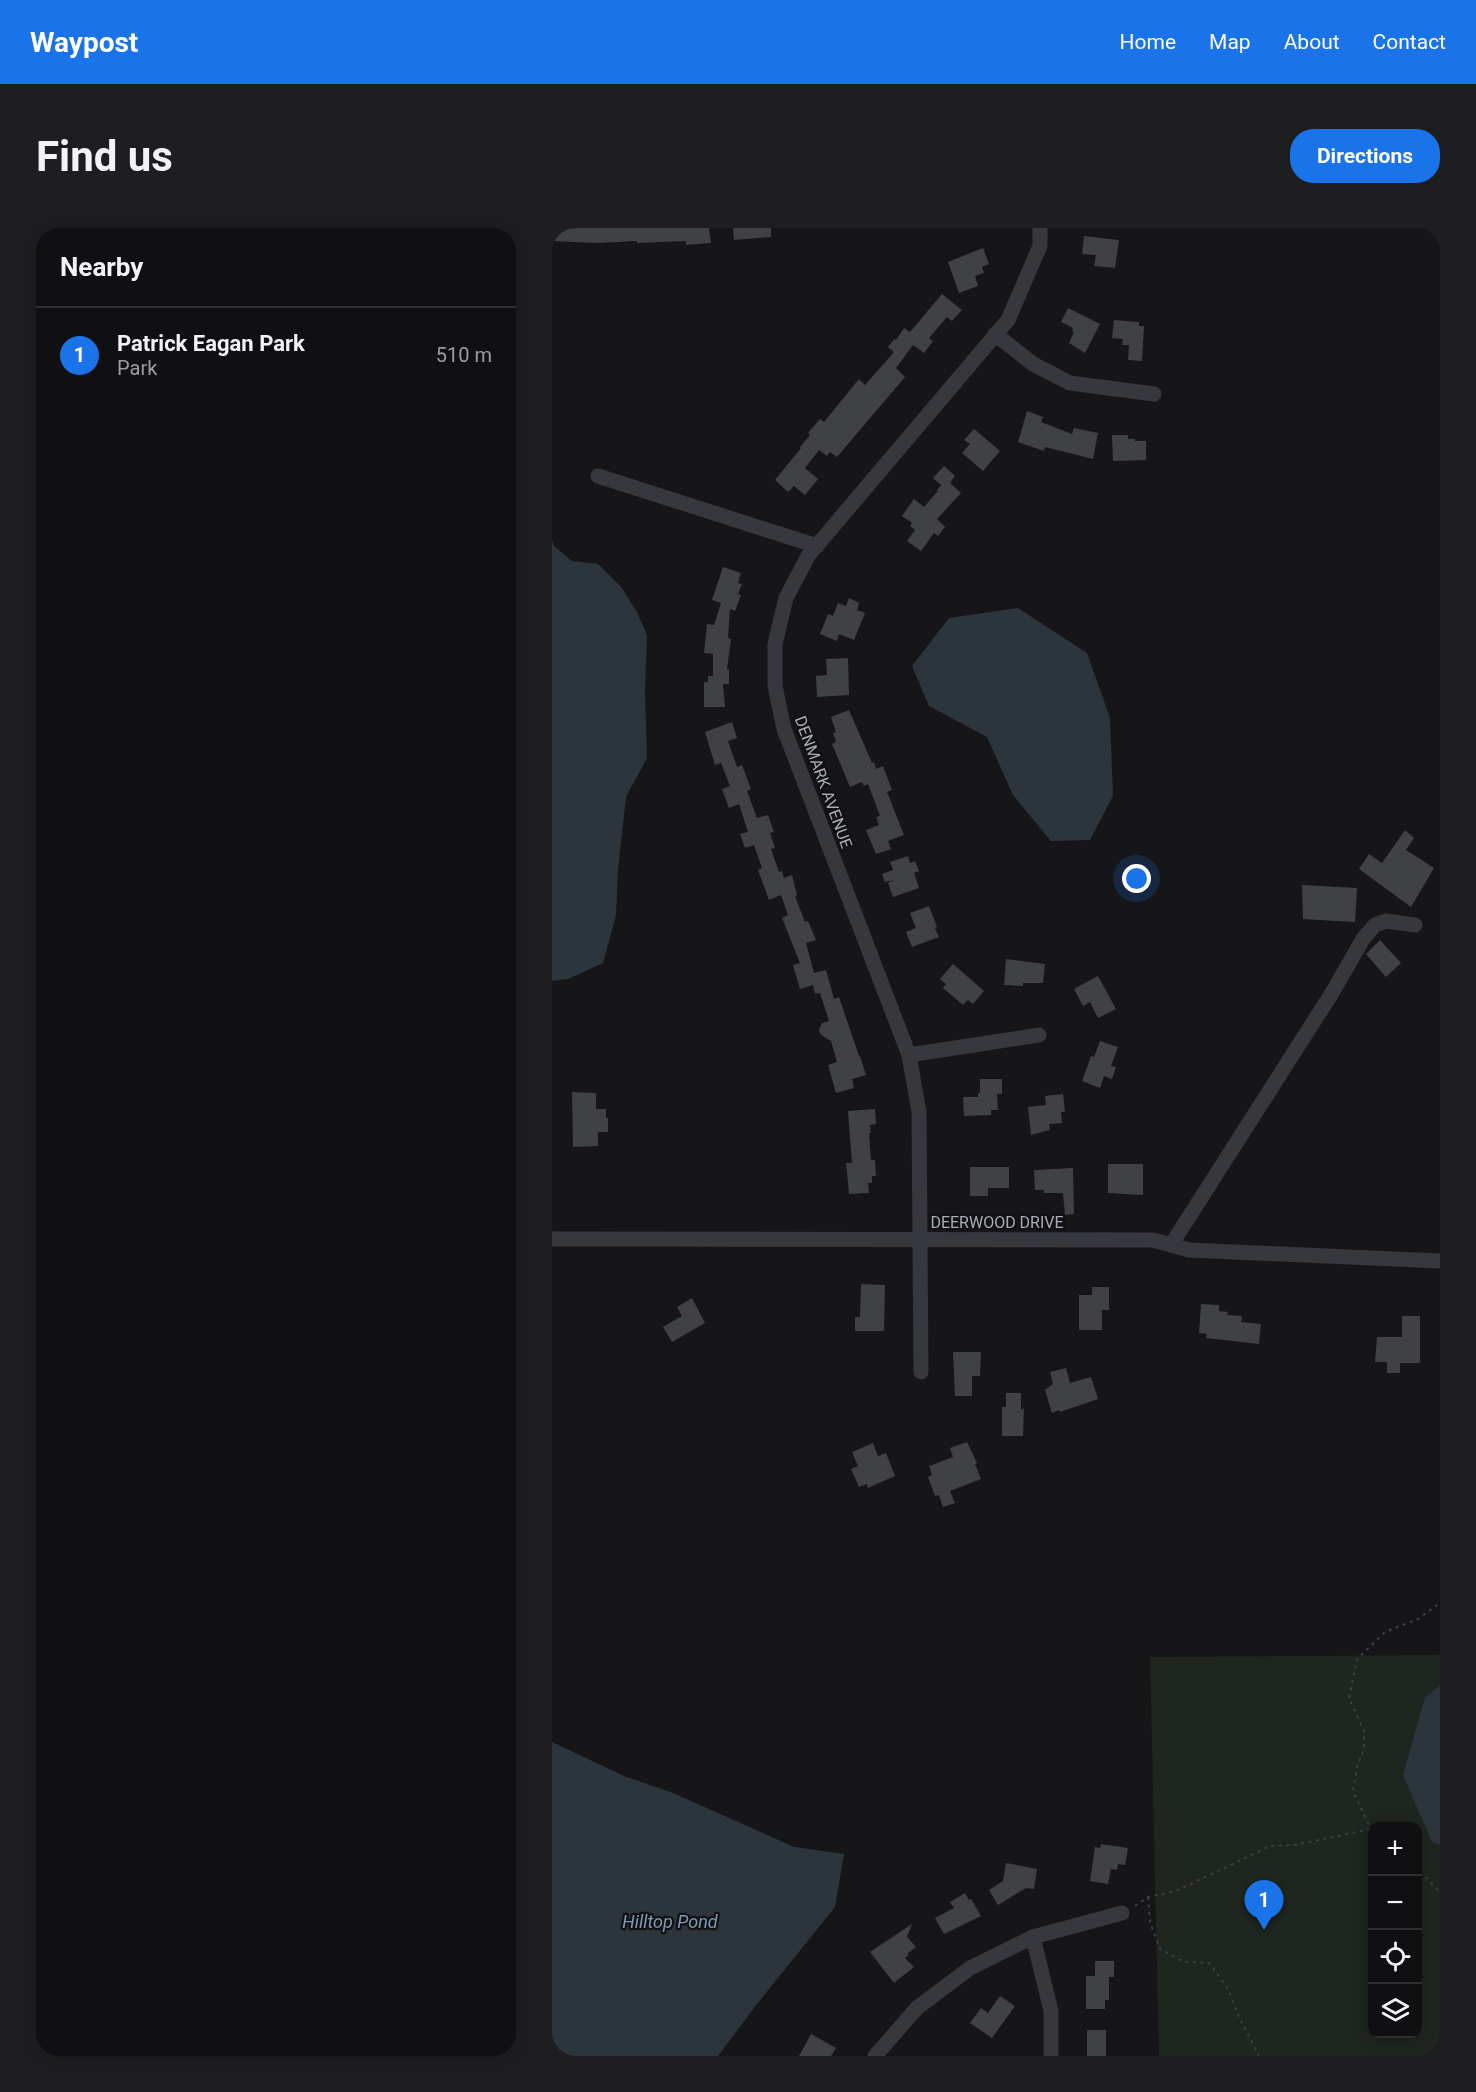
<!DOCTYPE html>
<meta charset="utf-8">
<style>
body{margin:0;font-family:Roboto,sans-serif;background:#1e1e20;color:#f1f3f6}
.controls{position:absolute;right:18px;bottom:18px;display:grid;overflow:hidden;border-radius:12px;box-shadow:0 3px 15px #0003}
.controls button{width:54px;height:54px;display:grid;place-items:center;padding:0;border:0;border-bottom:2px solid #303032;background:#101012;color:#f1f3f6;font:30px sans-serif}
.you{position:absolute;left:585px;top:651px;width:21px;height:21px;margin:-15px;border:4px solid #fff;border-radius:50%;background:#1a73e8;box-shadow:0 0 0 9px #1a73e833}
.badge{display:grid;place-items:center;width:39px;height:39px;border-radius:50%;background:#1a73e8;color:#fff;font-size:20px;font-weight:700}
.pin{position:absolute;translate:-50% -50px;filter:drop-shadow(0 2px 3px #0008)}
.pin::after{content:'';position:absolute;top:32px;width:21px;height:18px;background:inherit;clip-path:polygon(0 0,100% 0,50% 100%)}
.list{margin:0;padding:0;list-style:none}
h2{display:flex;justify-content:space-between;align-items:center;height:78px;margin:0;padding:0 24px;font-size:26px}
h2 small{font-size:20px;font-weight:400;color:#9c9d9f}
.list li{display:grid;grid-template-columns:39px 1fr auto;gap:18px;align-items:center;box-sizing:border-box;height:96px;padding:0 24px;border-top:2px solid #303032}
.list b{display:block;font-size:22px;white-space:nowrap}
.list p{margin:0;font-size:20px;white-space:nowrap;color:#9c9d9f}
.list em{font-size:20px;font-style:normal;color:#9c9d9f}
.icon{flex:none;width:33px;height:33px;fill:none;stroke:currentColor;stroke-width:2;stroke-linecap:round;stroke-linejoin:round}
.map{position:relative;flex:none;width:888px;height:1828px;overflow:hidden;border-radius:24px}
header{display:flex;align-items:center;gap:36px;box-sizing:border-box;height:84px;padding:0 30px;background:#1a73e8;color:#fff}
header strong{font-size:28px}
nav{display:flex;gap:33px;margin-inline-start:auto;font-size:21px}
.intro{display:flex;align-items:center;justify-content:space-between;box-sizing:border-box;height:144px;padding:0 36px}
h1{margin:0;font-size:42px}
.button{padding:15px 27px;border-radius:24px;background:#1a73e8;color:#fff;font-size:21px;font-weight:700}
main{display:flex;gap:36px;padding:0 36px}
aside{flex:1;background:#101012;border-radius:24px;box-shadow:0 3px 15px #0003}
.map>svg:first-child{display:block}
</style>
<header>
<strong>Waypost</strong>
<nav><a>Home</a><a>Map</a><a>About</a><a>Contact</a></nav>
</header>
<div class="intro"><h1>Find us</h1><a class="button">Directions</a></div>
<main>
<aside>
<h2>Nearby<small></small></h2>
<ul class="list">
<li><span class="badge">1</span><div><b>Patrick Eagan Park</b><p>Park</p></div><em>510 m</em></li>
</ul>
</aside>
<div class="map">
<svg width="888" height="1828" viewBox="0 0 888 1828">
<rect width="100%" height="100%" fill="#161618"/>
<path fill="#1e261f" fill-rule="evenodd" d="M888,1427v401h-281l-9,-399zM820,1598h46v208h-46z"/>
<g fill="#2c353c">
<path d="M0,312l2,6 18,15 26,3 23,23 16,25 10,23 -2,58 2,65 -21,39 -8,72 -2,46 -13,48 -35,16 -16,2z"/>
<path d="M466,380l69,45 23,65 3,78 -23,44 -39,1 -38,-46 -26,-58 -58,-31 -17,-40 37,-48z"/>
<path d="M888,1458v159l-8,-3 -29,-67 22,-78z"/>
<path d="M0,1514l72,34 49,17 121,54 50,7 -9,53 -78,97 -39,52h-166z"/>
</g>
<g fill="#404145">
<path d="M1,0h156l2,15 -25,2v-4l-49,2v-2l-40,2 -44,-2z"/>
<path d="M181,0h38v9l-37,3z"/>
<path d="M532,8l35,4 -4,28 -21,-2 2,-11 -14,-1z"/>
<path d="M431,20l6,16 -7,3 2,6 -9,3 3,10 -19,7 -11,-31z"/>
<path d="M390,66l20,16 -10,11 -5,-4 -18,21 4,3 -9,12 -11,-8 -17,23 9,9 -68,80 -7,-5 -3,4 -8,-6 -14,18 13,11 -13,16 -11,-9 -6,6 -13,-12 26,-32 -1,-1 10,-12 -2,-2 12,-14 4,3 35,-43 6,6 29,-33 -6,-5 6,-8 2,1 8,-12 6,4z"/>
<path d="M516,80l32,16 -15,29 -16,-10 5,-11 -2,-1 1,-3 -12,-6z"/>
<path d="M562,92l25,2v4h5l-2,35 -14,-1 1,-15h-7l1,-6 -11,-1z"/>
<path d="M475,183l16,6 -2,5 31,12 2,-6 24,5 -5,26 -48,-12 -1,4 -26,-9z"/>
<path d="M422,201l26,22 -17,20 -21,-18 8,-9 -6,-4z"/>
<path d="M560,207h16v4h7v2h11v19l-33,1z"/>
<path d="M392,238l11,10 -5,7 11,10 -24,26 8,8 -7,9 -4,-3 -13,18 -14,-10 8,-11 -5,-4 2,-3 -10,-7 12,-17 10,8 14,-16 -1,-1 4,-5 -8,-7z"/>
<path d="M171,339l18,6 -3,10 4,1 -4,10 3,1 -6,16 -5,-2 -2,29 3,1 -4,30h2v15h-6l2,23h-21v-25h4v-6h5v-22l-9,-1 3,-29 7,1 7,-22 -9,-3z"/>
<path d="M297,370l10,5 -2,7 8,3 -11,27 -15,-6 -2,7 -17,-7 8,-20 5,2 5,-13 8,3z"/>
<path d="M296,430l1,37 -32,2 -1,-21 11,-1 -1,-16z"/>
<path d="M297,482l23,53 2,-1 2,7 7,-3 9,24 -5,2 17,43 -16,6 3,8 -15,5 -10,-24 13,-5 -3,-8 4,-1 -12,-32 -4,2 -2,-4 -12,5 -18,-43 4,-2 -3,-9 3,-1 -5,-15z"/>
<path d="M180,494l5,16 -9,3 9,26 5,-2 9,24 -4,2 10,27 11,-3 6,17 -4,1 5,15 -4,1 8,23 3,-1 2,7 8,-3 5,20 -2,1 10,26 3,-1 8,19 -10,3 8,30 12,-3 8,29 5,-2 20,59h1l6,19 -14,4 2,9 -18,5 -8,-28 9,-3 -6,-21 -10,-6 -2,-5 3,-7 7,-2 -9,-28 -5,1 -2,-9 -13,4 -7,-24 7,-2 -18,-45 6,-3 -7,-20 -12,5 -11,-30 4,-2 -8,-23 -9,3 -5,-14 8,-2 -9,-28 -10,4 -7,-19 8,-3 -9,-23 -6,2 -10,-33z"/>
<path d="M853,602l9,8 -8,12 28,18 -23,39 -52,-38 10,-15 13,9z"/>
<path d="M356,628l2,7 5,-2 4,10 -5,2 5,15 -26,9 -5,-14 5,-3 -8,2 -3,-8 11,-4 -3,-8z"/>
<path d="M750,657l55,3 -2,34 -52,-3z"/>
<path d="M377,678l8,21 -2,1 4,9 -27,10 -6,-15 10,-4 -6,-15z"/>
<path d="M828,712l21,23 -15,14 -20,-23z"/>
<path d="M454,731l39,5 -2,19h-20v3l-19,-1z"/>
<path d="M401,736l31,27 -11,13 -5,-4 -5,5 -20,-17 3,-4 -6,-5z"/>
<path d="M546,748l18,33 -18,9 -8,-16 -7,4 -9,-17z"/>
<path d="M548,813l18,6 -7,19 5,1 -4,12 -8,-3 -4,12 -18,-7 9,-25 3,1z"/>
<path d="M428,851h22v15h-5l1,16h-7v5l-27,1 -1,-19h15v-4h2z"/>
<path d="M20,864l24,1v16h10v9h2v14h-10v14l-25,1z"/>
<path d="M511,866l2,18h-4l1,11 -13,1 1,6 -19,5 -3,-28 18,-2 -1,-9z"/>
<path d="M323,881l1,15 -6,1 1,8h-2l2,27h4l1,16h-4v7h-4l1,10 -20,1 -3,-31h6l-4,-52z"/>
<path d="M556,936h35v31l-35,-2z"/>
<path d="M418,939h39v21h-21v8h-18z"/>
<path d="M521,940l1,46 -9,1 -2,-22h-19v-3h-9l-1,-20z"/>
<path d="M309,1056l24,1 -1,46h-29v-14h5z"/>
<path d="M540,1059h17v23h-7v20h-23v-35h13z"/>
<path d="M140,1070l13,25 -33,19 -9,-15 19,-11 -5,-9z"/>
<path d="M649,1076l18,1v6l9,1 -1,3 15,1 -1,6 20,2 -2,20 -53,-6 1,-4 -8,-1z"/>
<path d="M850,1088h18v47h-20v10h-13v-11h-12l2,-25h25z"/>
<path d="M401,1124h28l-1,24h-8v20h-17z"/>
<path d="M514,1140l4,15 21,-6 7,22 -38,13 -1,-2 -7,3 -7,-23 8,-6 -3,-12z"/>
<path d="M454,1165h15v17l3,-2 -1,28h-21v-29h4z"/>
<path d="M415,1214l10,21 -2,1 6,15 -31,12 5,12 -12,4 -4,-12 -4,1 -7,-19 4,-2 -3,-9 24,-9 -3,-9z"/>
<path d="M321,1215l5,13 8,-3 9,23 -27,12 -1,-4 -8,3 -8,-18 7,-3 -6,-14z"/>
<path d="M549,1616l27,4 -3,17 -7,-1 -1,6 -6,-1 -3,15 -18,-3 5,-34 5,1z"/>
<path d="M454,1635l31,6 -3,20 -8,-1 -28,17 -9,-15 14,-9z"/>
<path d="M413,1665l4,7 2,-1 10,17 -37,18 -9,-16 19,-10 -4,-6z"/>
<path d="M360,1696l-5,13 9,10 -9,7 2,1 -4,3 9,9 -20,16 -24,-31z"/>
<path d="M543,1733h19v16h-5v23h-4v9h-19v-33h9z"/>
<path d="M448,1768l15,10 -23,32 -22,-15 11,-15 7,5z"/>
<rect x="535" y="1802" width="19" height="26"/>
<path d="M259,1806l25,14 -5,8h-32z"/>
</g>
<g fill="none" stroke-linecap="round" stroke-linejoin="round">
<g stroke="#3d3f44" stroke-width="2" stroke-dasharray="3 4.5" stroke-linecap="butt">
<path d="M820,1603l-19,-40 4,-24 7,-18v-18l-15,-33 8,-39 28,-27 33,-13 22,-16"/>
<path d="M866,1647l8,3 14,14"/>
<path d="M596,1669l2,25 10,27 24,13 25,1 18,24 12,30 20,39"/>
<path d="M583,1678l13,-9 28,-6 94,-45 25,-1 76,-16"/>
</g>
<g stroke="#37383d" stroke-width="15">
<path d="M443,106l38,30 37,19 84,11"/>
<path d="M46,248l219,70"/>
<path d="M357,827l130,-20"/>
<path d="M0,1011l601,1 36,10 251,11"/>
<path d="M619,1017l161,-252 31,-54 12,-14 11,-4 29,4"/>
<path d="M369,1144l-2,-260 -10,-57 -125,-326 -9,-43v-42l11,-46 22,-42 200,-236 32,-74v-18"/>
<path d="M481,1709l18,74v45"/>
<path d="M323,1828l42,-48 53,-40 63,-31 89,-24"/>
</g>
</g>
<g text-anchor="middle" stroke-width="4.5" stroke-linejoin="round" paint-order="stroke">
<g font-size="16" fill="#a8adb8" stroke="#111113">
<text transform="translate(272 554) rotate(70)" y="6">DENMARK AVENUE</text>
<text x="445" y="1000">DEERWOOD DRIVE</text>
</g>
<g font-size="18" font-style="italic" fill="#7f9bb3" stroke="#111113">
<text x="118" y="1700">Hilltop Pond</text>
</g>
</g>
</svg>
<div class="controls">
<button>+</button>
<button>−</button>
<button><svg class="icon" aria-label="locate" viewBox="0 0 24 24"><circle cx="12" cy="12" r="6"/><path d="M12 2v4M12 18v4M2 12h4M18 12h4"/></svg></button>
<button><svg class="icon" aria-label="layers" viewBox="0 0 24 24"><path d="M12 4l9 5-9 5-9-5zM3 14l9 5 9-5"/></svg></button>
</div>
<div class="you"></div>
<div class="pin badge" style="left:712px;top:1702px">1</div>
</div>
</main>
